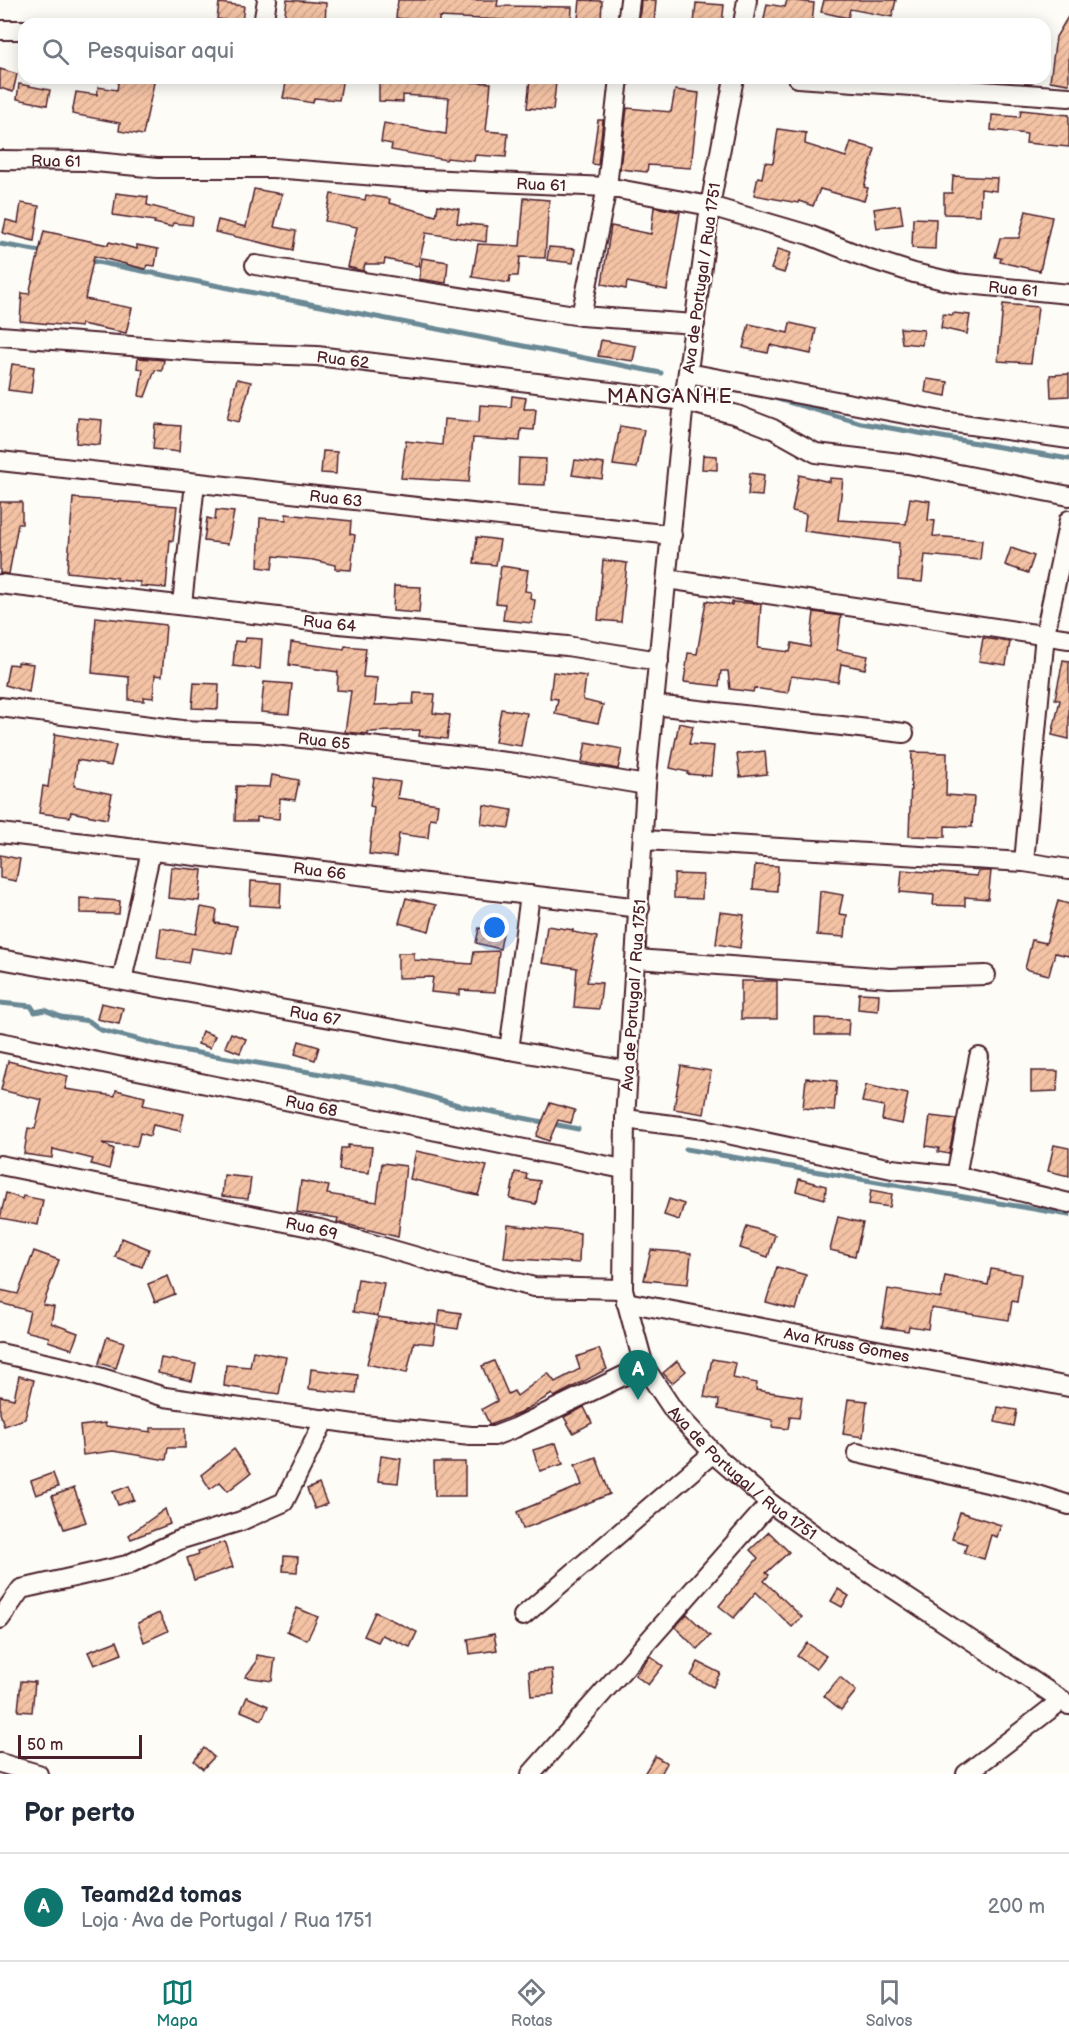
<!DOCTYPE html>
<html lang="pt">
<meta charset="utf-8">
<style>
body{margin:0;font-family:"Balsamiq Sans",sans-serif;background:#f2f2f3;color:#1f2937}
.scale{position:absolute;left:18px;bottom:15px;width:124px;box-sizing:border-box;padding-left:6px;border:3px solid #4a1f2b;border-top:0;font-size:16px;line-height:21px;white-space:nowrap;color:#4a1f2b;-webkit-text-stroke:4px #fdfcf7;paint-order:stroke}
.you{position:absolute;left:495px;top:928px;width:21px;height:21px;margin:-15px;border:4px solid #fff;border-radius:50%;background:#1a73e8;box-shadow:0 0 0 9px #1a73e833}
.badge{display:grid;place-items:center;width:39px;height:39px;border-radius:50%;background:#0f766e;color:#fff;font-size:20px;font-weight:700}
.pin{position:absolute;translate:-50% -50px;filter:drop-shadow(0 2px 3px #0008)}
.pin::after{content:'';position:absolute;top:32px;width:21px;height:18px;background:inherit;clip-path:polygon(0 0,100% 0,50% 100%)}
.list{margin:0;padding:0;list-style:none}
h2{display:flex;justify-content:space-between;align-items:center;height:78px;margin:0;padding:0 24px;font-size:26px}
h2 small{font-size:20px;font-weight:400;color:#747a83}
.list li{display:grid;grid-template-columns:39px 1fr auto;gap:18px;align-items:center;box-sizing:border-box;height:108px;padding:0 24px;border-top:2px solid #e0e1e3}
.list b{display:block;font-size:22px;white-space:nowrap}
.list p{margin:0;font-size:20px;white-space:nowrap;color:#747a83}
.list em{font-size:20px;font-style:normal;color:#747a83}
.icon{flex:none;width:33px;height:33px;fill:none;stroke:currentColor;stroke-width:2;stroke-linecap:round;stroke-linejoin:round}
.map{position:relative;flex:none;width:1069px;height:1774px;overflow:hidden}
.search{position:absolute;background:#fff;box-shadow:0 3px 15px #0003;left:18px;right:18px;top:18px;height:66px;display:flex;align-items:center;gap:15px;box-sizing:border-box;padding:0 21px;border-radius:18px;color:#747a83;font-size:22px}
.sheet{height:186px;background:#fff}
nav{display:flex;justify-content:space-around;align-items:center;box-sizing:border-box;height:84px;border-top:2px solid #e0e1e3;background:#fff;font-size:16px;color:#747a83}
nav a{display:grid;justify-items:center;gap:3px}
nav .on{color:#0f766e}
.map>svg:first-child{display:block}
</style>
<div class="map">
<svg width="1069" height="1774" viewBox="0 0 1069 1774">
<defs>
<pattern id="building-hatch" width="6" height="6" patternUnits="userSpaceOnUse" patternTransform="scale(1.5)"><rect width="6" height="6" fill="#f4c3a5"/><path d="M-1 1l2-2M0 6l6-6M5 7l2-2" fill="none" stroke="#d3a78e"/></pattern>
</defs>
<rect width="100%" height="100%" fill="#fdfcf7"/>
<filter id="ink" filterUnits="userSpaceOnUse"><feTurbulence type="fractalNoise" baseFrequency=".0167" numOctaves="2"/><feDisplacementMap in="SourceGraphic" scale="12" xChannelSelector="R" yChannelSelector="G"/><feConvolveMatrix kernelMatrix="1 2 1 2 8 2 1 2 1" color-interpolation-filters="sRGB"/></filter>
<g filter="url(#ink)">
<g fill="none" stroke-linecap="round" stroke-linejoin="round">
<g stroke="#6a8995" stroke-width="5">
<path d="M0,244l46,8"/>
<path d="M87,260l574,113"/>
<path d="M771,397l90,26 208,36"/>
<path d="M0,1003l31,3 4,6 10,-2 16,7 28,4 12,9 74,19 222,38 61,18 120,24"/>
<path d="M686,1149l383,66"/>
</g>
</g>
<g fill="url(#building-hatch)" stroke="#4a1f2b" stroke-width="1.5">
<path d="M287,0l39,3 -1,21 -41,-5z"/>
<path d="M398,0h100l-1,6 75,1 -1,17h-68v-4l-64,-3v7h-17v-3l-26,-3z"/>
<path d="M580,0l22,1 -1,19 -23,-1z"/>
<path d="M641,0h15l-2,24h-15z"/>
<path d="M787,0l27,3 -2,21h-49l4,-20 18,3z"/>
<path d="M824,0h72l-4,17 -42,-8 -2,9 -27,-6z"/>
<path d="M219,3l25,3 -2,16 -25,-3z"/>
<path d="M696,3l28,2 -2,19h-28z"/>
<path d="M1069,15v69l-19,-3 6,-44z"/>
<path d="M0,69l17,5 -4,18 -13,-4z"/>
<path d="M119,78h36l-12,57 -24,-4 1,-8 -48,-9 4,-22 21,3 1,-8 19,3z"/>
<path d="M287,78h56l-4,22 -25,-2 -1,5 -30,-5z"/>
<path d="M379,78l112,5 -5,48 22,2 -2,24 -31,-2 -1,6 -27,-3 -1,2 -55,-10 1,-6 -11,-2 3,-19 62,11 3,-36 -46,-3v7l-24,-1z"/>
<path d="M530,79l26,3 -3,28 -26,-2z"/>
<path d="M19,84l31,6 -3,15 -30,-6z"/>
<path d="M675,90l24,3 -8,75 -43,-3 -1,7 -27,-3 7,-61 44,4z"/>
<path d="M1021,110l48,5v32l-43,-4 1,-9 -36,-4 1,-15 28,2z"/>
<path d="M598,120h5l-5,45 -6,-1z"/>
<path d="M778,129l28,4 -1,11 41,13 5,-15 24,7 -11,38 4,1 -4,13 -44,-12 -7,17 -14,-5 -1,2 -44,-8 4,-18 4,1 3,-16 8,1z"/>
<path d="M953,176l44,2 -1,13 -15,-2 -1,26 -36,-1v-21h8z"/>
<path d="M254,189l28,5 -8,33 22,4 -3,19 -78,-18 3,-12 28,7z"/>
<path d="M116,193l32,4 -1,8 46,12 -1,8 -19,-2 -1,4 -18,-4 1,-2 -42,-6z"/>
<path d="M331,194l34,6 1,-5 24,4 -1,4 47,13 2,-11 21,4 -2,14 30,3 -1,16 -60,-9 -8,33 -33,-7 -1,5h-19l-2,7 -15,-4 9,-40 -32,-6z"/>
<path d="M524,198l25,2 -4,58 -25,-1 -2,19h-8l-1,7 -37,-6 6,-33 42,2z"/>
<path d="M21,203l18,3 -5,35 -31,-8 3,-13 12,3z"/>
<path d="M900,205l3,19 -26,4 -3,-19z"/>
<path d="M654,207l26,5 -13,78 -40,-8 -1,7 -24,-5 9,-58 40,8z"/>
<path d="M1026,211l26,6 -12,54 -40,-9 1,-4 -6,-1 5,-19h19z"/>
<path d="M913,218l23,1 -1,30 -23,-1z"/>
<path d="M44,231l64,14 1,-3 28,7v-4l21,4 -3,17 -8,-1 -2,4 -51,-13 -9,43 47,9 -6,25 -45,-9v3l-61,-6 2,-28 7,1z"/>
<path d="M549,247l26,2 -2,14 -26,-3z"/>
<path d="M778,249l13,4 -7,20 -13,-4z"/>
<path d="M422,258l26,4 -2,21 -27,-4z"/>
<path d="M1003,304l35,3 -7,56 -33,-2z"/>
<path d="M953,313l17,2 -3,19 -26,-6 2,-14 10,1z"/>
<path d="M790,323l26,6 -5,25 -41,-9 -2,8 -25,-5 6,-24 39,9z"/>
<path d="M900,328l24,2 -2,15 -20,-2z"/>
<path d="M601,340l35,6 -3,15 -35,-5z"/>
<path d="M138,358l26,2 -2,11 -7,-1 -10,27 -6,-1 4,-27 -6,-1z"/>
<path d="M12,364l22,3 -3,26 -23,-3z"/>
<path d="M1069,374v22l-18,1 -1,-22z"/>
<path d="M237,379l14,3 -12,40 -12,-3z"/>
<path d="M927,379l21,3 -2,14 -21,-4z"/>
<path d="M512,396l14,2 -2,11h12l-2,21 -13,-1 -1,12 -47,-3 -4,44 -68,-4 5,-37 36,4 2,-26 35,3 1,-17 31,2z"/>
<path d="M78,418l24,2 -2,25 -24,-2z"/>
<path d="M155,424l26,2 -2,26 -26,-3z"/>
<path d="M620,426l24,4 -7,38 -24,-3z"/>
<path d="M323,451l14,1 -1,22 -15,-1z"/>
<path d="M703,455l14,1v14l-15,-1z"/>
<path d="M519,458l27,1 -1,26 -27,-1z"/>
<path d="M575,460l29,4 -2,15 -30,-4z"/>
<path d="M750,473l14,2 -2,21 -14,-1z"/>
<path d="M799,475l31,7v-4l13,1 -5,41 68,4 4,-26 20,3 -2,19 7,1 -2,15 49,4 -2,20 -55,-5 -3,27 -24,-2 1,-37 -95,-12 2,-17 -14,-3z"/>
<path d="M73,498l104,8 -4,35 -3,-1 -4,48 -26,-2v-4l-23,-2v-2l-12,-2 -38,-4z"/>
<path d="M0,502h22v22h-4l-9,50 -9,-1z"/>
<path d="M216,510l18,2 -6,32 -24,-3 3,-23 8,2z"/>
<path d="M286,514l65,7 -1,13 5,1 -4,35 -16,-1v-4l-22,-5 -39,-4 -2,13 -14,-2 2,-49 26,2z"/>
<path d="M477,537l23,3 -4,25 -22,-2z"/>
<path d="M1011,548l23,8 -6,17 -23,-8z"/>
<path d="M603,560l24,3 -6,59 -23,-2z"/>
<path d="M501,566l27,4 -3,21 6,1 -1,7 5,1 -3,23 -29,-3 2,-16 -9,-1z"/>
<path d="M394,586l27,1 -2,26 -26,-2z"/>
<path d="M706,601l26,4v-3l29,2 -3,44 32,4 2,-9 18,4 4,-35 27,4 -4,34 31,6 -3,13 -24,-5 -3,18 -47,-6 -3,17 -34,-5 -1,4 -23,-3 -2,-18h-7l-2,15 -35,-4 4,-29 9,1z"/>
<path d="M96,617l70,8 -4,51 -7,-1 -2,23 -9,-1v4l-15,-1v-23l-37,-4z"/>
<path d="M246,638l16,1 -2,30 -27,-3 2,-25 10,1z"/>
<path d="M983,638l27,4 -4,23 -27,-4z"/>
<path d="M291,642l53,7 1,-3 21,2 -3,29 14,1 -2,27 38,-1 1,-11 21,1 -2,19 17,2 -3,24 -28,-3 1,-6 -52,2v2l-23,-2 6,-41 -14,-1 1,-18 -49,-7z"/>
<path d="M1063,660l6,1v78l-17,-4 8,-35 -5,-1z"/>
<path d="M18,662l15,2 -4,28 -24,-7 4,-21 9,1z"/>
<path d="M553,672l33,4 -3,24 20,5 -5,18 -43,-9 3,-15 -8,-1z"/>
<path d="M264,682l28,2 -3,30 -28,-2z"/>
<path d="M194,683l25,1 -1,25 -26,-1z"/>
<path d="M501,709l26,4 -6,33 -26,-4z"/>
<path d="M679,723l14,3 -4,18 25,2 -3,30 -24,-2 1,-2 -18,-4z"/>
<path d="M55,734l61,11 -5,21 -34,-6 -3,26 38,8 -5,25 -36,-7 -1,5 -31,-4 4,-27 5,1z"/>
<path d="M586,742l36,7 -4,20 -36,-7z"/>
<path d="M765,751l2,23 -27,3 -3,-23z"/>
<path d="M912,752l35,1 -1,42 28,2 -2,30 -27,-1v11l-36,-1z"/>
<path d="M272,775l27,5 -4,20 -15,-2 -1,21 -22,-2v4h-22l1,-35 34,1z"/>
<path d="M374,778l26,4 -3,16 41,6 -2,15 -6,-1 -2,20 -29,-4 -3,23 -27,-3 5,-47 -4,-1z"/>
<path d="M484,805l28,5 -3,18 -28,-4z"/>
<path d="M0,855l20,4 -4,22 -16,-3z"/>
<path d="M755,865l23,1 -1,25 -24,-2z"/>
<path d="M171,867l31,3 -3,31 -31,-3z"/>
<path d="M902,870l75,6 1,-5h13l-3,28 -23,-2v9l-32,-1 1,-10 -34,-3z"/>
<path d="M674,874l29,1 -1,24 -28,-1z"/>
<path d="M251,881l30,2 -1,24 -30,-2z"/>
<path d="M820,891l23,4 -4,19 8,1 -2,22 -28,-2z"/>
<path d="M80,898l40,3 -1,13 -39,-1z"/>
<path d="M406,898l30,7 -7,26 -30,-8z"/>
<path d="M1058,901l11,3v52l-14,-3 -6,22 -24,-6 7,-29 14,3z"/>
<path d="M201,907l16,3 -2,13 22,3 -5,28 -41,-6 -3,15 -31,-5 4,-30 35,6z"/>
<path d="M720,912l24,3 -4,33 -24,-4z"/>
<path d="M547,926l26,4v2l24,5 -10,45 15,1 -3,26 -25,-2 3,-39 -35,-5z"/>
<path d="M479,928l24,5 -3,16 -24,-6z"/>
<path d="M499,951l-4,41 -35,-2v5l-29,-3 2,-15 -35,1v-25h16v7l58,4 2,-12z"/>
<rect x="741" y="981" width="36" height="38"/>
<path d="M859,993l20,1 -1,17 -20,-2z"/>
<path d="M101,1003l22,5 -4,16 -22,-5z"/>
<path d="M815,1018l34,1 -1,16h-33z"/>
<path d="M202,1031l13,5 -5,12 -12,-4z"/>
<path d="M231,1033l15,6 -6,14 -15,-6z"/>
<path d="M299,1041l20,6 -4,13 -20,-6z"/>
<path d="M8,1061l60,15 -3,13 50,7 1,-6 29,7 -2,8 41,9 -4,17 -27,-6 -3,11 -10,-3 -3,13 -35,-3 12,6 -5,20 -18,-5 2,-5 -40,-10 -1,9 -28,-4 4,-26 7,1 7,-29 -41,-10z"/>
<path d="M681,1066l30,5 -7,43 -30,-5z"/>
<path d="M1031,1071h27l-1,20 -26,1z"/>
<path d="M806,1078l31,3 -3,30 -31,-3z"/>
<path d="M866,1085l42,9 -6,30 -20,-4 2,-14 -22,-4z"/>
<path d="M550,1103l25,7 -4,13 -13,-3 -9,21 -13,-5z"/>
<path d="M930,1116l26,3 -7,35 -11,-2 1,-4 -13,-2z"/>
<path d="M348,1145l24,2 -3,26 -30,-3 2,-22h7z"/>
<path d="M1054,1145l15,3v28l-21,-5z"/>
<path d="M416,1151l71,15 -9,29 -68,-16z"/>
<path d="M382,1163l24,3 -8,71 -61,-15 1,-4 -41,-6 4,-31 28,5 -2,8 50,8z"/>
<path d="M515,1172l12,2 -1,5 14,2 -4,23 -26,-5z"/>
<path d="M224,1175l27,3 -3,21 -26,-3z"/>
<path d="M799,1179l27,7 -1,13 -29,-8z"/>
<path d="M871,1190l21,4 -2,13 -21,-3z"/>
<path d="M6,1193l16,6 1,-3 20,4 -5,25 -38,-7z"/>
<path d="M669,1199l15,5 -5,16 -15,-5z"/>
<path d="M838,1217l25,6 -8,33 -25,-6z"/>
<path d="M508,1225l72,8 -1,30 -75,-5z"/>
<path d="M747,1226l28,9 -7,22 -28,-9z"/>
<path d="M122,1238l27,11 -7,18 -27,-10z"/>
<path d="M651,1250l40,3 -3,31 -44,-4z"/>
<path d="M34,1251l25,9 -16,45 11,2 -3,16 27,10 -6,16 -24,-8 1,-4 -24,-6 5,-20 -30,-8v-13l18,4z"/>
<path d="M777,1267l29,8 -10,35 -30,-8z"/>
<path d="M991,1269l30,5 -4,28 -5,-1 -3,19 -78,-12 -3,21 -19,-3 -1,5 -26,-4 6,-38 53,9 4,-22 43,9z"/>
<path d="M168,1276l7,18 -20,8 -7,-18z"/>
<path d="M358,1279l26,4 -6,33 -25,-4z"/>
<path d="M440,1310l21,3 -3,16 -20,-3z"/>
<path d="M378,1317l58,8 -3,19 -19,-2 -7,31 -40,-9z"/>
<path d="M107,1337l17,5 -8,26 -17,-5z"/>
<path d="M599,1349l8,20 -53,28 -2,-3 -32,19 -30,12 -8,-16 15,-8 -15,-35 12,-5 14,33 6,-3 3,5 31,-23 7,9 25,-13 -4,-12z"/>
<path d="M253,1351l33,6 -7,37 -55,-8 2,-21 24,2z"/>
<path d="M161,1358l35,6 -4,17 -34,-8z"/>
<path d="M712,1359l24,4 -3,15 24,5 -1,7 46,7 -3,21 -9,-1 -2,12 -16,-2 1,-7 -55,-11 1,-9 -15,-3z"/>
<path d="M677,1361l9,10 -14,12 -9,-10z"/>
<path d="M311,1369l47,6 -2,19 -47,-5z"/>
<path d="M19,1376l15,4 -9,39 -21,7 -4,-13v-17l14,3z"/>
<path d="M848,1399l19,2 -4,36 -20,-3z"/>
<path d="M584,1407l8,16 -19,10 -9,-16z"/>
<path d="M998,1407l19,3 -3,16 -19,-4z"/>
<path d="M105,1423l1,3 45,6v-4h34v20h-17l-2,12 -53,-9 -30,4 -3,-29z"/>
<path d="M556,1443l7,21 -23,7 -7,-21z"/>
<path d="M234,1449l17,24 -23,18 -8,-9 -10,7 -9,-14z"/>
<path d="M381,1456l20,3 -3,24 -20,-2z"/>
<path d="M596,1457l14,37 -87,35 -6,-17 65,-27 -7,-20z"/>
<path d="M434,1462h31v34h-30z"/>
<path d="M53,1473l5,14 -22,8 -5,-14z"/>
<path d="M319,1484l8,20 -12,5 -8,-20z"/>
<path d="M129,1486l5,14 -16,5 -5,-13z"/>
<path d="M74,1488l12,34 -22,7 -12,-33z"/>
<path d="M165,1509l5,15 -39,15 -2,-4z"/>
<path d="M960,1512l41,13 -4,12 -6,-2 -7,24 -20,-6 3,-9 -15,-5z"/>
<path d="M769,1532l20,20 -23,21 3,2 -5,6 38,36 -10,10 -36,-35 -22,26 -15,-12 39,-48 -8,-8z"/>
<path d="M224,1542l9,25 -39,13 -7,-22 12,-4 -1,-3z"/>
<path d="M284,1556l14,1 -1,15 -14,-1z"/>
<path d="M838,1589l11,7 -7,11 -11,-6z"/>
<path d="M297,1608l21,9 -11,23 -20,-9z"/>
<path d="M375,1612l42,20 -7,15 -28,-12 -4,7 -14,-6z"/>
<path d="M159,1613l9,18 -24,11 -6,-19z"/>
<path d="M687,1614l23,22 -13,13 -22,-22z"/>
<path d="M494,1634l3,16 -27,4 -2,-15z"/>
<path d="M117,1641l5,13 -28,11 -6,-13z"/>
<path d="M807,1643l19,13 -10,13 -19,-13z"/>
<path d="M257,1655l18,3 -3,23 -27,-4 11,-14z"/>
<path d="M650,1656l13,10 -15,19 -13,-10z"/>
<path d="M698,1662l22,11 -7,14 -22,-11z"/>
<path d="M552,1669l2,25 -23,2 -2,-25z"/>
<path d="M840,1677l16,14 -15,19 -17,-14z"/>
<path d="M21,1681l14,1 -3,30 -14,-1z"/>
<path d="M247,1697l21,9 -6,14 -21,-9z"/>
<path d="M204,1748l10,9 -11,12 -9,-8z"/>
<path d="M655,1756l12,7 -6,11h-17z"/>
</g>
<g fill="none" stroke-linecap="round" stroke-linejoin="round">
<g stroke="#4a1f2b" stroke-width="22">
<g id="minor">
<path d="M263,24l4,-24"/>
<path d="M627,24l3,-24"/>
<path d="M743,24l4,-24"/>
<path d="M0,30h24"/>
<path id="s1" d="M734,78l-24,128 -26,195 -38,384 -21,334 -2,170 21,77 30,45 44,47 52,45 65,47 234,155"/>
<path d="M798,78l271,19"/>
<path id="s2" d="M0,160l85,1 72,7h116l130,10 204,9 103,19 99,29 55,22 50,16 43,10 112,11"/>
<path d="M255,265l326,51 114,8"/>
<path d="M581,316l26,-129 12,-109"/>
<path id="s3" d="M0,336l210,16 107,4 367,45 53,14 36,14 43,24 92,11 161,32"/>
<path d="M688,373l254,48 127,18"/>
<path id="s4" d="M0,461l672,74"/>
<path d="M667,579l402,60"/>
<path id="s5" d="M0,584l329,39 238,23 92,15"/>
<path d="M182,604l13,-121"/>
<path d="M654,705l250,28"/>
<path id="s6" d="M0,707l182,23 77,3 256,30 131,22"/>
<path id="s7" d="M0,833l640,75"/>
<path d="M644,840l380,22 45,7"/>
<path d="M1024,862l21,-228 24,-114"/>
<path id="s8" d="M0,959l628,112"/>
<path d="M637,959l253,19 96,-3"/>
<path d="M122,980l29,-129"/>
<path id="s9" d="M0,1042l623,127"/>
<path d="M509,1050l21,-155"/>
<path d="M625,1119l79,10 188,40 64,7 113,27"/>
<path id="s10" d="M0,1165l320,64 125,36 89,22 89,2"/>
<path d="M956,1176l23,-119"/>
<path id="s11" d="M626,1302l443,85"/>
<path d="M0,1353l76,17 89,27 189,27 117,12h23l21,-8 129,-62"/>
<path d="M857,1453l174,40 38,12"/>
<path d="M523,1616l190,-163"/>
<path d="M0,1619l21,-30 106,-24 52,-25 62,-19 43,-19 41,-83"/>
<path d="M0,1763l38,11"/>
<path d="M531,1774l239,-271"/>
<path d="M966,1774l96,-74"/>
</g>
</g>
<use href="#minor" stroke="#fdfcf7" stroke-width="18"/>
</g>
</g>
<g text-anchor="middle" stroke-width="4.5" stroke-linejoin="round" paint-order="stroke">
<g font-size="16" fill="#4a1f2b" stroke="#fdfcf7">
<text dy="6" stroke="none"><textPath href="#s2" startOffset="56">Rua 61</textPath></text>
<text dy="6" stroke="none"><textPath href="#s2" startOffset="542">Rua 61</textPath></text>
<text transform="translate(701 278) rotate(-82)" y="6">Ava de Portugal / Rua 1751</text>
<text dy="6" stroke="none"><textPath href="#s2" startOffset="1028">Rua 61</textPath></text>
<text dy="6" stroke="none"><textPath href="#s3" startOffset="344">Rua 62</textPath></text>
<text dy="6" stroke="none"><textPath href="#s4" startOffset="338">Rua 63</textPath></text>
<text dy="6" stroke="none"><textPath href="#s5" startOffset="332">Rua 64</textPath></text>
<text dy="6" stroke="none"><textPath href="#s6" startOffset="326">Rua 65</textPath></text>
<text dy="6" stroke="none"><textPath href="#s7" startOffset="322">Rua 66</textPath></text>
<text transform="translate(633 995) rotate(-86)" y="6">Ava de Portugal / Rua 1751</text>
<text dy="6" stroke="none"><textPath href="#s8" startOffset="320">Rua 67</textPath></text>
<text dy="6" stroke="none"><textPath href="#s9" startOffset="318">Rua 68</textPath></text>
<text dy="6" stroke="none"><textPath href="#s10" startOffset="318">Rua 69</textPath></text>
<text dy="6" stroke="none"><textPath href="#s11" startOffset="225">Ava Kruss Gomes</textPath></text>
<text dy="6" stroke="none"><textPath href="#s1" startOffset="1444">Ava de Portugal / Rua 1751</textPath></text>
</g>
<g font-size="20" letter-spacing="1.5" fill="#4a1f2b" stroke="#fdfcf7">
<text x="670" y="403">MANGANHE</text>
</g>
</g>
</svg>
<div class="scale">50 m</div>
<div class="you"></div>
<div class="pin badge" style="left:638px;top:1400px">A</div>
<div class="search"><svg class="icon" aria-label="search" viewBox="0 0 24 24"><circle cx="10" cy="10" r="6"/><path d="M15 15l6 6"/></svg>Pesquisar aqui</div>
</div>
<section class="sheet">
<h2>Por perto<small></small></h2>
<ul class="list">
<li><span class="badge">A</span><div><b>Teamd2d tomas</b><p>Loja · Ava de Portugal / Rua 1751</p></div><em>200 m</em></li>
</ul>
</section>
<nav>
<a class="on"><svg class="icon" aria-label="map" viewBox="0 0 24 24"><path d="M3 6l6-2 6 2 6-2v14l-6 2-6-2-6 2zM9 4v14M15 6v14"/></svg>Mapa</a>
<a><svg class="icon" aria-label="directions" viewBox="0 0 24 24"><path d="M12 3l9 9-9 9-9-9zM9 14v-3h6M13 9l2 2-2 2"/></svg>Rotas</a>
<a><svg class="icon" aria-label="saved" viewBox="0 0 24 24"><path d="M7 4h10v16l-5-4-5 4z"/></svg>Salvos</a>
</nav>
